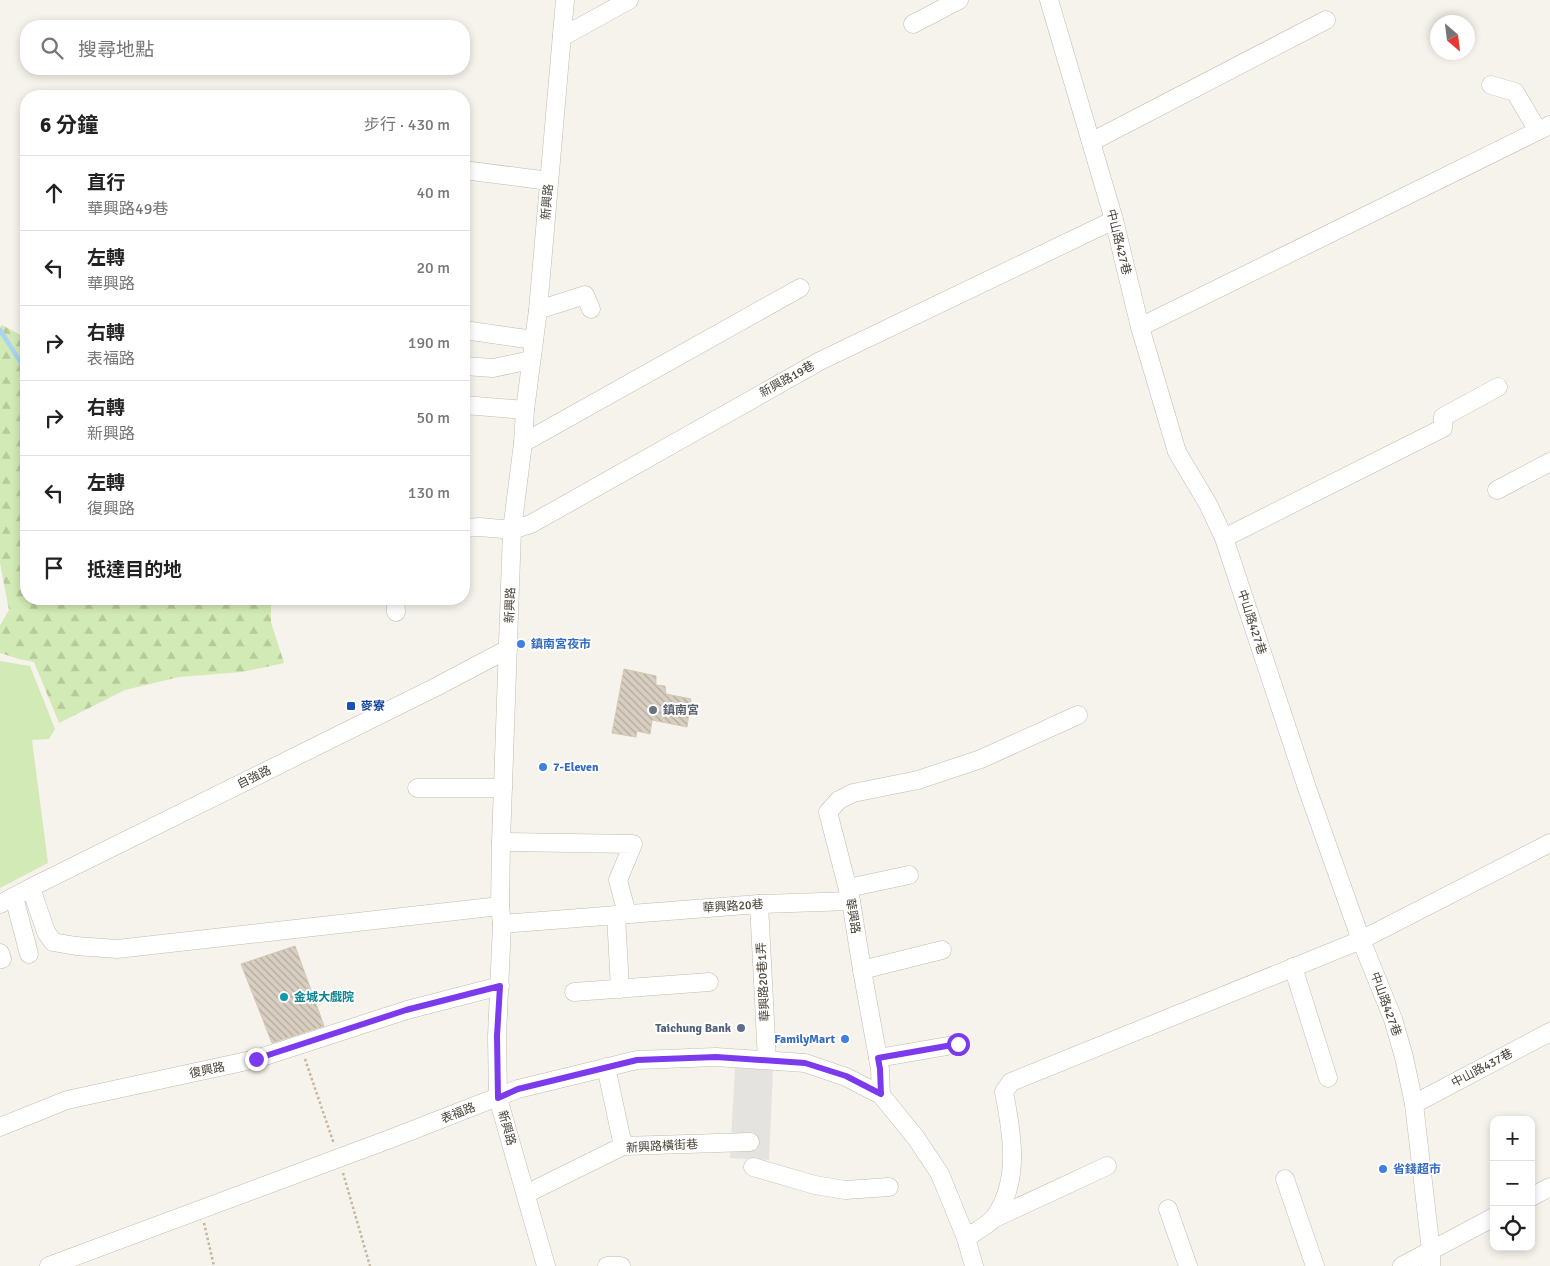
<!DOCTYPE html>
<html lang="zh-TW">
<meta charset="utf-8">
<style>
body{margin:0;font-family:Signika,"Noto Sans TC",sans-serif;background:#f6f6f6;color:#222}
.controls{position:absolute;right:15px;bottom:15px;display:grid;overflow:hidden;border-radius:10px;box-shadow:0 2px 8px #0003}
.controls button{width:45px;height:45px;display:grid;place-items:center;padding:0;border:0;border-bottom:1px solid #e0e0e0;background:#fff;color:#222;font:25px sans-serif}
.compass{position:absolute;left:1430px;top:15px;width:45px;height:45px;border-radius:50%;background:#fff;box-shadow:0 2px 8px #0003;rotate:152deg}
.stop{position:absolute;width:15px;height:15px;margin:-11px;border:4px solid #7c3aed;border-radius:50%;background:#fff}
.stop.end{background:#7c3aed;border-color:#fff;box-shadow:0 1px 5px #0008}
.list{margin:0;padding:0;list-style:none}
h2{display:flex;justify-content:space-between;align-items:center;height:65px;margin:0;padding:0 20px;font-size:21px}
h2 small{font-size:16px;font-weight:400;color:#767676}
.list li{display:grid;grid-template-columns:32px 1fr auto;gap:15px;align-items:center;box-sizing:border-box;height:75px;padding:0 20px;border-top:1px solid #e0e0e0}
.list b{display:block;font-size:19px;white-space:nowrap}
.list p{margin:0;font-size:16px;white-space:nowrap;color:#767676}
.list em{font-size:16px;font-style:normal;color:#767676}
.icon{flex:none;width:28px;height:28px;fill:none;stroke:currentColor;stroke-width:2;stroke-linecap:round;stroke-linejoin:round}
.map{position:relative;flex:none;width:1550px;height:1266px;overflow:hidden}
.search{position:absolute;background:#fff;box-shadow:0 2px 8px #0003;left:20px;top:20px;width:450px;height:55px;display:flex;align-items:center;gap:12px;box-sizing:border-box;padding:0 18px;border-radius:20px;color:#767676;font-size:19px}
.panel{position:absolute;background:#fff;box-shadow:0 2px 8px #0003;left:20px;top:90px;width:450px;height:515px;border-radius:20px}
.map>svg:first-child{display:block}
</style>
<div class="map">
<svg width="1550" height="1266" viewBox="0 0 1550 1266">
<defs>
<pattern id="forest-firs" width="22" height="20" patternUnits="userSpaceOnUse" patternTransform="scale(1.25)"><rect width="22" height="20" fill="#d2eab5"/><path d="M5 1l3.5 6h-7zM16 11l3.5 6h-7z" fill="#b6ca9c"/></pattern>
<pattern id="building-back-hatch" width="6" height="6" patternUnits="userSpaceOnUse" patternTransform="scale(1.25)"><rect width="6" height="6" fill="#d8cfc1"/><path d="M-1 5l2 2M0 0l6 6M5-1l2 2" fill="none" stroke="#b1aa9e"/></pattern>
</defs>
<rect width="100%" height="100%" fill="#f6f3ec"/>
<path fill="#d2eab5" d="M0,661l30,5 25,63 -6,10 -17,1 16,123 -48,25z"/>
<path fill="url(#forest-firs)" d="M2,325l24,13v261h245v23l13,41 -42,9 -63,5 -54,13 -66,33 -25,-61 -15,-3 -19,-6v-28l9,-15 -9,-47v-236z"/>
<path fill="#e5e3e0" d="M735,1068l38,2 -4,90 -39,-2z"/>
<g fill="none" stroke-linecap="round" stroke-linejoin="round">
<path stroke="#a9d4f2" stroke-width="4.5" d="M0,330l23,36 3,4"/>
</g>
<g fill="url(#building-back-hatch)" stroke="#d3c7b4">
<path d="M624,669l32,7v9l9,1 1,8 25,5 -4,28 -35,-7 -2,14 -13,-3 -1,6 -24,-4z"/>
<path d="M295,946l29,80 -52,17 -31,-79z"/>
</g>
<g fill="none" stroke-linecap="round" stroke-linejoin="round">
<g stroke="#c2bbae" stroke-width="19">
<g id="minor">
<path d="M1049,0l65,220 26,107 37,125 31,52 16,34 83,250 54,152 32,79 11,38 10,47 17,147v15"/>
<path d="M913,24l46,-24"/>
<path d="M562,37l67,-37"/>
<path d="M1491,85l24,7 23,39"/>
<path d="M1091,142l235,-122"/>
<path d="M464,170l85,11"/>
<path d="M538,310l47,-15 6,14"/>
<path d="M1140,327l410,-202"/>
<path d="M464,330l70,10"/>
<path d="M464,366l29,2 38,-8"/>
<path d="M464,405l61,5"/>
<path d="M523,443l277,-155"/>
<path d="M1497,490l53,-28"/>
<path d="M464,528l16,-1 32,3 19,-6 289,-163 294,-141"/>
<path d="M1224,538l219,-110v-11l55,-30"/>
<path d="M395,599l1,13"/>
<path d="M417,788h86"/>
<path d="M501,842l132,2 -15,36 9,34"/>
<path d="M31,888l15,44 7,10 23,4 41,3 383,-43"/>
<path d="M848,888l61,-13"/>
<path d="M14,897l15,57"/>
<path d="M0,904l38,-20 396,-196 74,-39"/>
<path d="M759,904l8,156"/>
<path d="M616,915l4,74"/>
<path d="M502,924l257,-20 92,-3"/>
<path d="M0,953l2,6"/>
<path d="M1293,967l35,111"/>
<path d="M862,970l80,-20"/>
<path d="M574,992l135,-10"/>
<path d="M878,1058l81,-14"/>
<path d="M606,1067l17,79"/>
<path d="M1414,1104l136,-72"/>
<path d="M0,1127l67,-27 189,-41 151,-49 93,-24"/>
<path d="M753,1167l62,18 30,5 44,-3"/>
<path d="M1285,1179l30,87"/>
<path d="M526,1194l97,-48 127,-4"/>
<path d="M1531,1197l19,-10"/>
<path d="M1168,1209l20,57"/>
<path d="M993,1219l114,-53"/>
<path d="M966,1238c8,-6 21,-12 28,-20 27,-37 18,-85 10,-126l7,-10 350,-142 189,-97"/>
<path d="M49,1266l341,-127 128,-50 119,-29 79,-3 89,6 41,14 35,18"/>
<path d="M546,1266l-48,-168 -1,-62 5,-112 -2,-18 1,-64 11,-312 11,-87 2,-33 13,-100 27,-310"/>
<path d="M607,1266h14"/>
<path d="M974,1266l-8,-28 -26,-64 -24,-36 -35,-43 -1,-26 -18,-99 -11,-69 -23,-89 11,-12 14,-7 65,-13 63,-21 97,-44"/>
<path d="M1402,1266l92,-49"/>
</g>
</g>
<g stroke="#c4b79f" stroke-width="2.5" stroke-dasharray="2.5 2.5" stroke-linecap="butt">
<path d="M305,1059l29,85"/>
<path d="M343,1173l27,93"/>
<path d="M204,1223l10,43"/>
</g>
<use href="#minor" stroke="#fff" stroke-width="18"/>
</g>
<g fill="none" stroke-linecap="round" stroke-linejoin="round">
<path stroke="#7c3aed" stroke-width="6" d="M256,1059l150,-49 94,-24 -3,50 1,62 20,-9 119,-29 79,-3 89,6 41,13 35,18 -1,-25 -2,-11 80,-14"/>
</g>
<g fill="#3f7fe0" stroke="#fff" stroke-width="2">
<circle cx="521" cy="644" r="5"/>
<circle cx="543" cy="767" r="5"/>
<circle cx="845" cy="1039" r="5"/>
<circle cx="1383" cy="1169" r="5"/>
</g>
<rect fill="#1a4fb4" stroke="#fff" stroke-width="2" x="346" y="701" width="10" height="10" rx="2.5"/>
<circle fill="#6b7280" stroke="#fff" stroke-width="2" cx="653" cy="710" r="5"/>
<circle fill="#0f9aa8" stroke="#fff" stroke-width="2" cx="284" cy="997" r="5"/>
<circle fill="#5c6f8a" stroke="#fff" stroke-width="2" cx="741" cy="1028" r="5"/>
<g text-anchor="middle" stroke-width="4" stroke-linejoin="round" paint-order="stroke">
<g font-size="12" fill="#4b4439" stroke="#fff">
<text transform="translate(547 202) rotate(-85)" y="4">新興路</text>
<text transform="translate(1119 242) rotate(76)" y="4">中山路427巷</text>
<text transform="translate(787 379) rotate(-29)" y="4">新興路19巷</text>
<text transform="translate(510 605) rotate(-88)" y="4">新興路</text>
<text transform="translate(1252 622) rotate(72)" y="4">中山路427巷</text>
<text transform="translate(254 777) rotate(-26)" y="4">自強路</text>
<text transform="translate(733 906) rotate(-4)" y="4">華興路20巷</text>
<text transform="translate(853 916) rotate(80)" y="4">華興路</text>
<text transform="translate(763 982) rotate(-93)" y="4">華興路20巷1弄</text>
<text transform="translate(1386 1004) rotate(70)" y="4">中山路427巷</text>
<text transform="translate(1482 1068) rotate(-28)" y="4">中山路437巷</text>
<text transform="translate(207 1070) rotate(-12)" y="4">復興路</text>
<text transform="translate(458 1113) rotate(-21)" y="4">表福路</text>
<text transform="translate(507 1128) rotate(74)" y="4">新興路</text>
<text transform="translate(662 1146) rotate(-3)" y="4">新興路橫街巷</text>
</g>
<g font-size="12" font-weight="bold" fill="#366cbe" stroke="#fff" text-anchor="start">
<text x="531" y="648">鎮南宮夜市</text>
<text x="553" y="771">7-Eleven</text>
<text x="835" y="1043" text-anchor="end">FamilyMart</text>
<text x="1393" y="1173">省錢超市</text>
</g>
<g font-size="12" font-weight="bold" fill="#164399" stroke="#fff" text-anchor="start">
<text x="361" y="710">麥寮</text>
</g>
<g font-size="12" font-weight="bold" fill="#5b616d" stroke="#fff" text-anchor="start">
<text x="663" y="714">鎮南宮</text>
</g>
<g font-size="12" font-weight="bold" fill="#0d838f" stroke="#fff" text-anchor="start">
<text x="294" y="1001">金城大戲院</text>
</g>
<g font-size="12" font-weight="bold" fill="#4e5e75" stroke="#fff" text-anchor="end">
<text x="731" y="1032">Taichung Bank</text>
</g>
</g>
</svg>
<div class="controls">
<button>+</button>
<button>−</button>
<button><svg class="icon" aria-label="locate" viewBox="0 0 24 24"><circle cx="12" cy="12" r="6"/><path d="M12 2v4M12 18v4M2 12h4M18 12h4"/></svg></button>
</div>
<svg class="compass" viewBox="-18 -18 36 36"><path d="M0-13l5 13h-10z" fill="#e53935"/><path d="M0 13l5-13h-10z" fill="#767676"/></svg>
<div class="stop" style="left:958px;top:1044px"></div>
<div class="stop end" style="left:256px;top:1059px"></div>
<div class="search"><svg class="icon" aria-label="search" viewBox="0 0 24 24"><circle cx="10" cy="10" r="6"/><path d="M15 15l6 6"/></svg>搜尋地點</div>
<section class="panel">
<h2>6 分鐘<small>步行 · 430 m</small></h2>
<ul class="list">
<li><svg class="icon" aria-label="ahead" viewBox="0 0 24 24"><path d="M12 20V5M6 11l6-6 6 6"/></svg><div><b>直行</b><p>華興路49巷</p></div><em>40 m</em></li>
<li><svg class="icon" aria-label="left" viewBox="0 0 24 24"><path d="M17 20v-9H6M10 6l-5 5 5 5"/></svg><div><b>左轉</b><p>華興路</p></div><em>20 m</em></li>
<li><svg class="icon" aria-label="right" viewBox="0 0 24 24"><path d="M7 20v-9h11M14 6l5 5-5 5"/></svg><div><b>右轉</b><p>表福路</p></div><em>190 m</em></li>
<li><svg class="icon" aria-label="right" viewBox="0 0 24 24"><path d="M7 20v-9h11M14 6l5 5-5 5"/></svg><div><b>右轉</b><p>新興路</p></div><em>50 m</em></li>
<li><svg class="icon" aria-label="left" viewBox="0 0 24 24"><path d="M17 20v-9H6M10 6l-5 5 5 5"/></svg><div><b>左轉</b><p>復興路</p></div><em>130 m</em></li>
<li><svg class="icon" aria-label="arrive" viewBox="0 0 24 24"><path d="M6 21V4h12l-3 4 3 4H6"/></svg><div><b>抵達目的地</b></div></li>
</ul>
</section>
</div>
